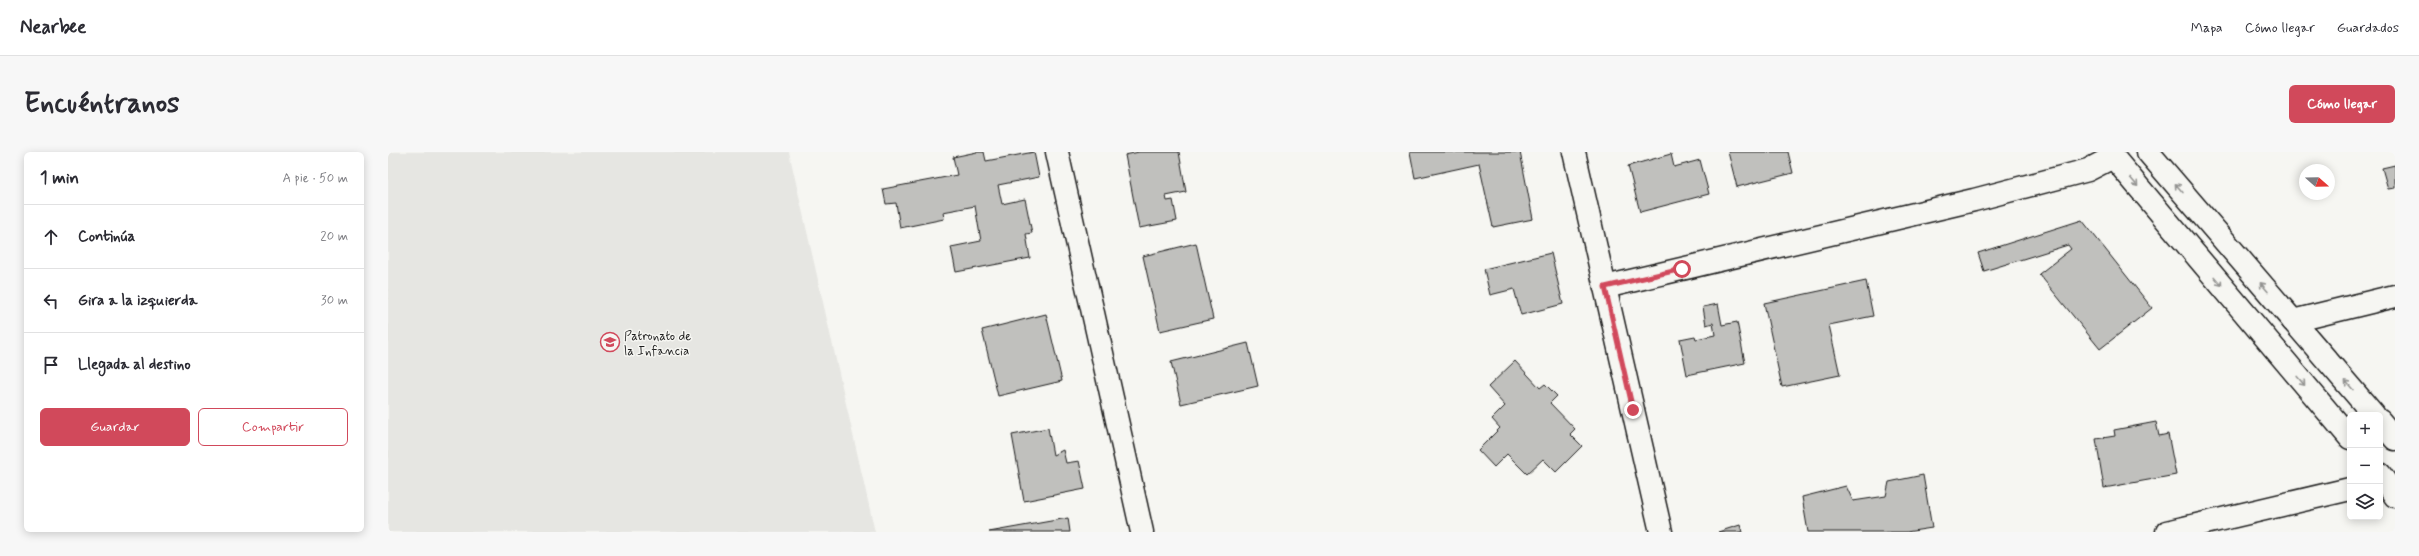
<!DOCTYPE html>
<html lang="es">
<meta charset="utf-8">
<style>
body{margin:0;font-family:Mynerve,sans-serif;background:#f7f7f7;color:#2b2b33}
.controls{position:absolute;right:12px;bottom:12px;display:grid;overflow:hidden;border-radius:6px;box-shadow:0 2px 10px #0003}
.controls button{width:36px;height:36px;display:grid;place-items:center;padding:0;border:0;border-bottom:1px solid #e1e1e2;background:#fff;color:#2b2b33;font:20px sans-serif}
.compass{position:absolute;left:1911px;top:12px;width:36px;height:36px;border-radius:50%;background:#fff;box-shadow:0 2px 10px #0003;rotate:110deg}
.stop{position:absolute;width:12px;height:12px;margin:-9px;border:3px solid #d1495b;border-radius:50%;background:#fff}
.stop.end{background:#d1495b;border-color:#fff;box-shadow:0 1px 4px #0008}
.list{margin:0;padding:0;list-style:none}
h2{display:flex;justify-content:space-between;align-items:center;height:52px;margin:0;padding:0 16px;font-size:17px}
h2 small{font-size:13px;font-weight:400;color:#7c7c81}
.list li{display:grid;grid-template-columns:26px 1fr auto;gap:12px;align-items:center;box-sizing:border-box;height:64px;padding:0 16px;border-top:1px solid #e1e1e2}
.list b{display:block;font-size:15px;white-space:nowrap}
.list em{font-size:13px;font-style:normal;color:#7c7c81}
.actions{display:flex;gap:8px;padding:12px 16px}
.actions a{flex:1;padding:9px 0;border:1px solid #d1495b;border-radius:6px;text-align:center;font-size:14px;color:#d1495b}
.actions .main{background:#d1495b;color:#fff}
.icon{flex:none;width:22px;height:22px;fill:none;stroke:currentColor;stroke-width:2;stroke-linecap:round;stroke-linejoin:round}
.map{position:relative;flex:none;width:2007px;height:380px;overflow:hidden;border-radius:6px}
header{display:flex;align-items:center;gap:24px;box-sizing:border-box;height:56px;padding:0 20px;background:#fff;border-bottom:1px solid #e1e1e2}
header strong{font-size:19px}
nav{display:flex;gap:22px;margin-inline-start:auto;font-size:14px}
.intro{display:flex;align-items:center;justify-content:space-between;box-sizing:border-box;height:96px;padding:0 24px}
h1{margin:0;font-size:28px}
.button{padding:10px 18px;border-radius:6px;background:#d1495b;color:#fff;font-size:14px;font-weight:700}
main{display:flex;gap:24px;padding:0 24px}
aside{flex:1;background:#fff;border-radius:6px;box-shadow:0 2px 10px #0003}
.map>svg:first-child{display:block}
</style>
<header>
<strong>Nearbee</strong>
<nav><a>Mapa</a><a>Cómo llegar</a><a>Guardados</a></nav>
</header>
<div class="intro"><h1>Encuéntranos</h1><a class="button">Cómo llegar</a></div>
<main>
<aside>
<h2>1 min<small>A pie · 50 m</small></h2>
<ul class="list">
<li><svg class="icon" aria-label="ahead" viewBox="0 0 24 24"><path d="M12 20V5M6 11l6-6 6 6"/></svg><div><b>Continúa</b></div><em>20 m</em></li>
<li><svg class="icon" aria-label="left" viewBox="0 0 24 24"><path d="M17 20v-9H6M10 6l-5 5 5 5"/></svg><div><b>Gira a la izquierda</b></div><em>30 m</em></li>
<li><svg class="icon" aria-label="arrive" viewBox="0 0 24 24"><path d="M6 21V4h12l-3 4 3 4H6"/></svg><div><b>Llegada al destino</b></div></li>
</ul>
<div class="actions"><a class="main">Guardar</a><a>Compartir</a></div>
</aside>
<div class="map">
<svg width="2007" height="380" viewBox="0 0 2007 380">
<rect width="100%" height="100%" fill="#f6f6f2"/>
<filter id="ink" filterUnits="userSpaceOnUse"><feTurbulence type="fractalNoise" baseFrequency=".025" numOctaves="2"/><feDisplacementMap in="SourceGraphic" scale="8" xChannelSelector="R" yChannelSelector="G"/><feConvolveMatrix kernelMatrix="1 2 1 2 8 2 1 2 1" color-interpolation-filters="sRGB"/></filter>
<g filter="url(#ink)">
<path fill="#e6e6e2" d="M0,0h401l86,380h-487z"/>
<g fill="#c0c0bd" stroke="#1c1c1c">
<path d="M589,0h7l2,9 48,-9 5,25 -41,8 4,19 23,-5 7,34 -6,1 4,24 -74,14 -5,-25 30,-6 -6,-35 -32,6 1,7 -44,9 -4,-25 -10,1 -3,-15 74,-14 -4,-18z"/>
<path d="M751,0h40l7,40 -20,4 1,5 6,-1 4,21 -38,7 -14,-73z"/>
<path d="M1022,0h110l13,67 -40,8 -14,-63 -64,14z"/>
<path d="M1340,0h60l5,21 -56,14z"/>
<path d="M1283,2l3,13 26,-7 9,34 -69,18 -12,-46z"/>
<path d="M2007,13v23l-7,1 -6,-21z"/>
<path d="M1694,68l70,88 -52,41 -61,-75 32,-25 -3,-4 -84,26 -6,-18z"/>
<path d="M808,91l17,76 -53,12 -17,-75z"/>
<path d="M1163,101l12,51 -42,11 -7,-26 -24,6 -6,-26z"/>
<path d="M1478,129l7,35 -44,9 11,50 -58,12 -18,-84z"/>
<path d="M1330,152l4,21 15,-3 8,41 -58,12 -7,-36 15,-3 1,3 19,-4 -2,-12 -7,2 -3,-18z"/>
<path d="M658,162l16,67 -64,15 -16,-66z"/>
<path d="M860,191l10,43 -77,18 -10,-42z"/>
<path d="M1127,209l25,27 5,-4 12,12 -7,7 25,26 -5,5 12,12 -26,26 -13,-13 -16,15 -20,-20 -13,13 -16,-17 22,-22 -8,-9 13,-13 -17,-19z"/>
<path d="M1768,270l3,14 9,-2 8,41 -72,13 -8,-49 19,-3 -1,-6z"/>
<path d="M660,276l5,27 10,-5 3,13 13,-2 6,28 -61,12 -12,-66z"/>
<path d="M1535,323l9,53 -26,4h-98l-6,-35 44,-11 7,15 33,-5 3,-14z"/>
<path d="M680,366l2,14h-81z"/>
<path d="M1352,373l2,7h-24z"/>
</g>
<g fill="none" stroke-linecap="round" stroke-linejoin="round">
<g stroke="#1c1c1c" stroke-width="25">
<g id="minor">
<path d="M669,0l85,380"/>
<path d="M1186,0l87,380"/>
<path d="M1721,0l241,286"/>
<path d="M1760,0l226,263"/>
<path d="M1217,135l369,-87 114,-30 25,-13"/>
<path d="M1905,169l102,-25"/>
<path d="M1992,269l15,18"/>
<path d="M1992,322l15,22"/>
<path d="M1779,380l183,-43"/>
</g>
</g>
<use href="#minor" stroke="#f6f6f2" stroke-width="22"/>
</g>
<defs><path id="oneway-shaft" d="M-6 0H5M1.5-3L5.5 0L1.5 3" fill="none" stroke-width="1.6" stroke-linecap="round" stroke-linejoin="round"/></defs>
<g stroke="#949492">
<use href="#oneway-shaft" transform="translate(1746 30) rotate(50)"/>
<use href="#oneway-shaft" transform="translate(1791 36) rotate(-131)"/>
<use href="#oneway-shaft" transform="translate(1830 129) rotate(50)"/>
<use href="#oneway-shaft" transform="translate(1876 135) rotate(-131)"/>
<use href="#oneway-shaft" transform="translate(1913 229) rotate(50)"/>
<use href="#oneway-shaft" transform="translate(1961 233) rotate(-131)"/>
</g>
</g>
<g fill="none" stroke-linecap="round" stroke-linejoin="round" filter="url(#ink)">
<path stroke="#d1495b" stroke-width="5" d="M1245,258l-28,-123 77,-18"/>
</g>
<defs>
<g id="school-ring" transform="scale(1)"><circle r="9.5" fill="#f6f6f2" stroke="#d1495b" stroke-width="1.5"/><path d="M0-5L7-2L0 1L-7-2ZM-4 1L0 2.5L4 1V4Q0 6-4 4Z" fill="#d1495b"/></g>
</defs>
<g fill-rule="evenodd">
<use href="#school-ring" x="222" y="190"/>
</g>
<g text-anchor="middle" stroke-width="3" stroke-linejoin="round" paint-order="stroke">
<g font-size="13" fill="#1c1c1c" stroke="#f6f6f2" text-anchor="start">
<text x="236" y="188">Patronato de<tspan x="236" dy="15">la Infancia</tspan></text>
</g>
</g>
</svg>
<div class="controls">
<button>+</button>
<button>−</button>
<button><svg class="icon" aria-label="layers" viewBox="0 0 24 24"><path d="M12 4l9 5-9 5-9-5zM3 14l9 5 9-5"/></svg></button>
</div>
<svg class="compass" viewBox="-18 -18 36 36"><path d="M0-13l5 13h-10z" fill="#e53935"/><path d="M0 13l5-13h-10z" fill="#7c7c81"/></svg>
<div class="stop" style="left:1294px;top:117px"></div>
<div class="stop end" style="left:1245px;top:258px"></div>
</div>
</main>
